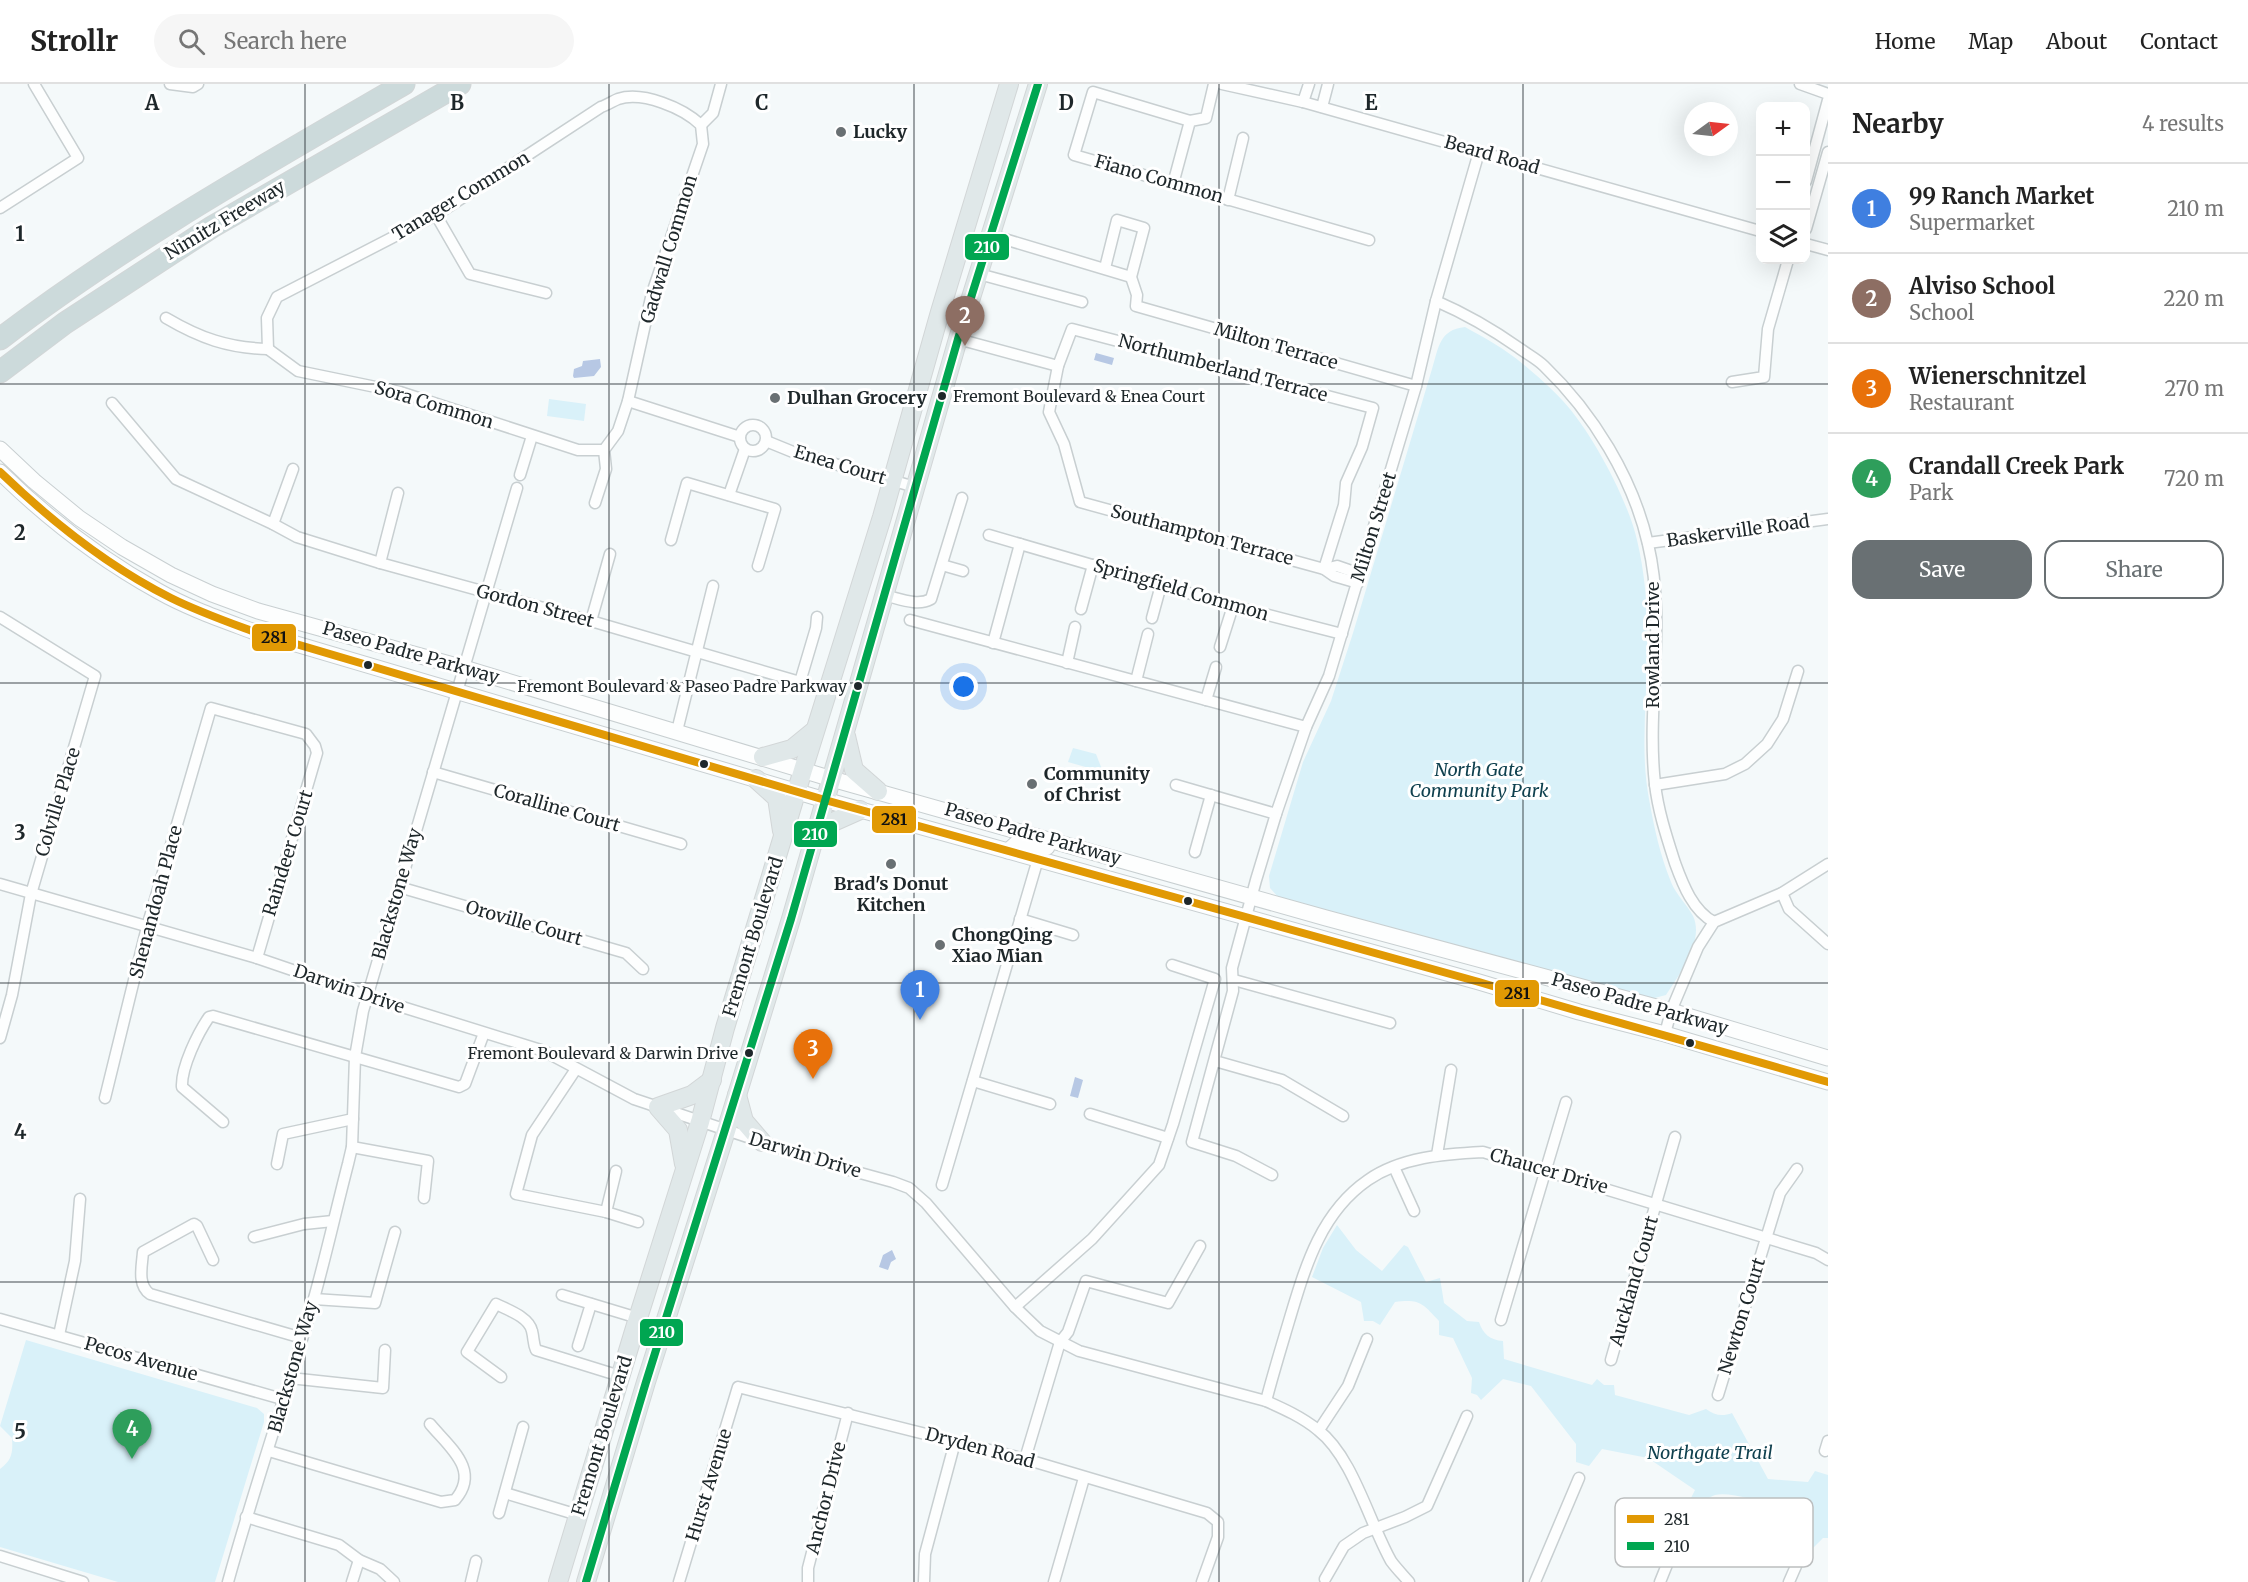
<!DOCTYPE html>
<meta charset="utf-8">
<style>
body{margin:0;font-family:Merriweather,serif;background:#f6f6f6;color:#222}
.controls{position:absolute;right:18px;top:18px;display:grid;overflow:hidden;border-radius:12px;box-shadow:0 6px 24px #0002}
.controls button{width:54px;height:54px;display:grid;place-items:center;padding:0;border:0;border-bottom:2px solid #e0e0e0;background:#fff;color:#222;font:30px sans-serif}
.compass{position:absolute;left:1684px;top:18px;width:54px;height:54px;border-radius:50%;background:#fff;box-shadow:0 6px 24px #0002;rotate:75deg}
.you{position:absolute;left:964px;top:603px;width:21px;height:21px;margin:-15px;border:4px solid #fff;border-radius:50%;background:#1a73e8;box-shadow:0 0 0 9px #1a73e833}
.badge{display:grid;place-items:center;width:39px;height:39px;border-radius:50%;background:#697073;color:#fff;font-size:20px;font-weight:700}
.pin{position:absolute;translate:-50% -50px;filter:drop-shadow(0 2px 3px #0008)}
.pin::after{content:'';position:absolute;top:32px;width:21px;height:18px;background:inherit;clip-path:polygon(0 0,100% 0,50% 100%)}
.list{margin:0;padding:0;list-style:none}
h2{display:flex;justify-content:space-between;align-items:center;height:78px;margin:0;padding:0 24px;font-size:26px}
h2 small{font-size:20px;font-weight:400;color:#767676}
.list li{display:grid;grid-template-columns:39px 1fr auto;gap:18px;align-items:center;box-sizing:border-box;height:90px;padding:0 24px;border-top:2px solid #e0e0e0}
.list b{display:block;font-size:22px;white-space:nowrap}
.list p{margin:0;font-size:20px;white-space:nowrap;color:#767676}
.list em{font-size:20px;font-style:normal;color:#767676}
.actions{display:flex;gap:12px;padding:18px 24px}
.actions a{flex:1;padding:14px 0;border:2px solid #697073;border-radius:18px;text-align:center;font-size:21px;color:#697073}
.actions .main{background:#697073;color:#fff}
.icon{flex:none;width:33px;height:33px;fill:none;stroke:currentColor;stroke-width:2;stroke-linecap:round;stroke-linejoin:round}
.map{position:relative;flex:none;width:1828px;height:1498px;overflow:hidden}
header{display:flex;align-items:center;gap:36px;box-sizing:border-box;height:84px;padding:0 30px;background:#fff;border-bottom:2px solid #e0e0e0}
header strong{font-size:28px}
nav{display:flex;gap:33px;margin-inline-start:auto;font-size:21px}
.search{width:420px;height:54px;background:#f6f6f6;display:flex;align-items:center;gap:15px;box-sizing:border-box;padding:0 21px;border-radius:33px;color:#767676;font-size:22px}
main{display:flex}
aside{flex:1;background:#fff}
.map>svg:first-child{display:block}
</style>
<header>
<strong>Strollr</strong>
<div class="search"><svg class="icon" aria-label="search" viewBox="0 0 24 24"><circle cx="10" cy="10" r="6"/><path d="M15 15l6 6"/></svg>Search here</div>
<nav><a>Home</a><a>Map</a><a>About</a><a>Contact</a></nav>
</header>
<main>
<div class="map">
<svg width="1828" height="1498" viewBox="0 0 1828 1498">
<rect width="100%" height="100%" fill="#f4f9fa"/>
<g fill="#d9f1f9">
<path d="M1465,243c20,11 40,22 58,37 13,11 28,24 40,37 28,30 65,99 74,139 9,38 11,75 10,113 0,49 -7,98 2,146 5,28 11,56 22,83 5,13 16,22 22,34 12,25 -15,60 -27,79l-23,6 -365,-104 -8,-9 -1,-12 34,-114 28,-61 22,-68 79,-264c7,-22 7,-39 33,-42z"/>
<path d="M549,315l37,5 -2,17 -37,-5z"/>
<path d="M1073,664l23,6 7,18 -35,-10z"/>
<path d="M1337,1141l19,25 26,21 22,-26 4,2 18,35 14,-4 4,25 23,18 12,1c4,12 11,18 24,19l1,18 88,26 5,-6 7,6h10l1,10 74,20 17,-6c8,6 16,8 26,4l36,66 40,3 7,-11 13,4v63h-5l-13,13 -11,-9c2,-7 2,-16 -4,-22 -13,-14 -62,-29 -80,-25 -7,2 -10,7 -14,12l-11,-7 5,-10 -47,-32 -46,-9 -13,17 -13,-4v-18l-45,-58 -28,-7 -22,21 -4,-5 -6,-2 1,-15 -19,-40 -14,-3v-14c-17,-18 -19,-22 -44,-19l-15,23 -7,-4h-9l-3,-19 -49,-25 11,-29z"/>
<path d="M26,1256l231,68 7,6v8l-49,160h-97l-118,-35v-78c12,-9 13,-16 12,-31l-12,-12z"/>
</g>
<g fill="#b7c8e4">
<path d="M1096,269l18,5 -2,7 -18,-5z"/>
<path d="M600,275l1,8 -7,9 -20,2 -1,-2 1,-7 8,-3 1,-5z"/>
<path d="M1075,993l8,3 -5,18 -8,-2z"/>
<path d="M892,1166l4,9 -5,3 -3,8 -9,-3 4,-12z"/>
</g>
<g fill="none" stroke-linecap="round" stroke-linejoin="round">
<g stroke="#c8cfd1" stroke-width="13">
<g id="minor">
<path d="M170,0l23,3 5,-3"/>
<path d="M1222,0l81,18 457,129"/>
<path d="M1800,0l28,10"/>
<path d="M1303,18l6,-18"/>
<path d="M1322,23l6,-23"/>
<path d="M1190,37l-97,-29 -19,63 295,85"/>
<path d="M701,41l12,-12 8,-29"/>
<path d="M1806,97l22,-81"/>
<path d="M1173,100l17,-63 16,-3 8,-34"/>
<path d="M1228,116l15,-62"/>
<path d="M0,124l78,-50 -44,-74"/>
<path d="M436,131l34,59 76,19"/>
<path d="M1806,145l22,-77"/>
<path d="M991,151l140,42"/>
<path d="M1806,160l22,6"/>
<path d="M1105,184l12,-48 27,8 -13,49 6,18 -1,11 280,80"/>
<path d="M979,190l103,28"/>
<path d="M1436,217c30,13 56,28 83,47 8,6 18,11 25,18 49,47 89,112 104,178 19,79 -2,161 7,240 3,27 12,54 20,79 8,22 18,48 39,59"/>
<path d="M166,234c34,20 62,30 102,31"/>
<path d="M958,255l100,27"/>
<path d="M268,265l-1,-31 10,-21 159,-82 165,-108c6,-2 12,-6 17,-8 25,-8 65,9 83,26l2,19 -51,149 -24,108 -10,30 -14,19"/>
<path d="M268,265l30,22 102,21 178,58h26"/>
<path d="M1732,298l32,-5 4,-48 20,-69"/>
<path d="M628,317l112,36"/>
<path d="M112,319l64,76 97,45 24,13 83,26 211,58 209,61 16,-54 1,-11"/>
<circle cx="753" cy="354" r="13"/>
<path d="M766,357l27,11 122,35"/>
<path d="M520,391l12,-39"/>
<path d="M729,411l16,-46"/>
<path d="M595,419l11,-34 -2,-19"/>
<path d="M273,440l20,-55"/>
<path d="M989,451l244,71 109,28"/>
<path d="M671,456l16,-57 88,26 -17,57"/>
<path d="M1648,459l180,-24"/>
<path d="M380,479l18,-70"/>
<path d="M942,481l21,6"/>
<path d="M1324,485l20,-64 2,-22 16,-36 11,-39 -301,-79 -14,37 -9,46 15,32 16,58 244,67 10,7 24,7"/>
<path d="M1324,485l13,-3 23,8"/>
<path d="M883,511c15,3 34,12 48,4l31,-101"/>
<path d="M1081,525l12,-44"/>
<path d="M0,533l95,59 -64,218 -19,101 -12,43"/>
<path d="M1152,534l9,-33"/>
<path d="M910,536l396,107"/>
<path d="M591,537l19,-67"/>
<path d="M993,559l27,-99"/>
<path d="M1220,563l13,-41"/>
<path d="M1067,579l8,-36"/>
<path d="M1136,597l12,-47"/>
<path d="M1206,616l10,-33"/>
<path d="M677,647l36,-145"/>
<path d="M433,688l248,72"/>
<path d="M1176,701l100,29"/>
<path d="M1655,701l70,-11 20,-10 22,-20 16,-25 15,-48"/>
<path d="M1195,768l16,-57"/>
<path d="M0,800l257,74 126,43 161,50 90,48 197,66 62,17 16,6 17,15 89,104 25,24 39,20 187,50c18,8 36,16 52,29 35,27 51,92 73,131 5,7 12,14 18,21"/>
<path d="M399,803l227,66 17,16"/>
<path d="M1782,809l7,16 39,35"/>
<path d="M1020,835l53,16"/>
<path d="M1234,896l156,43"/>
<path d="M1665,950l6,-23 27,-64 16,-25 68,-29 46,-29"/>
<path d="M1215,977l67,19 61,36"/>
<path d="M576,985l-44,66 -16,59 90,18 32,10"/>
<path d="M973,997l77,23"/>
<path d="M105,1014l42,-171 64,-219 95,26 9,12 2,7 -60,205"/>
<path d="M1090,1030l78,24"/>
<path d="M223,1038l-41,-35c-1,-20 16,-54 27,-70l4,-1 246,71 6,-3 19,-51"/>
<path d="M352,1063l76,14 -4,37"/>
<path d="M1437,1071l14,-85"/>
<path d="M277,1080l6,-30 70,-15"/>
<path d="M1394,1083l20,44"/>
<path d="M1272,1091l-36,-19 -44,-14 41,-151 -1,-23 24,-88 20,-66 30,-87 23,-51 87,-290 20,-85 43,-149"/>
<path d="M942,1101l96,-326"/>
<path d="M606,1128l10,-41"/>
<path d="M254,1153l50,-13 29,-3"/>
<path d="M213,1176l-16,-34 -3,-2 -51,28c-1,14 -6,33 7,42l152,44"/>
<path d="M562,1211l76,23"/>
<path d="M314,1215l61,4 20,-71"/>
<path d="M1015,1223l77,-68 67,-74 14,-41 42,-145 -43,-14"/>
<path d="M0,1235l282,80"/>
<path d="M1501,1236l65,-218"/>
<path d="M59,1251l16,-74 5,-62"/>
<path d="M578,1262l13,-42"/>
<path d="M1611,1276l64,-223"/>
<path d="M501,1293l-34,-25 29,-48c12,6 33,13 36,27 2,8 1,12 4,19l84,26"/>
<path d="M290,1294l93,10 2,-38"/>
<path d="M1718,1311l62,-202 17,-24"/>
<path d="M1266,1317c7,-27 15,-53 23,-80 16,-53 31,-108 79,-141 33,-23 76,-26 115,-28l333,101 12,7"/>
<path d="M1319,1346l29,-44 19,-47"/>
<path d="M269,1367l172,51 14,-2c26,-30 -6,-53 -25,-76"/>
<path d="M1825,1367l3,-10"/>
<path d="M1025,1375l35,-117 8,-10 18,-51 82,22 32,-57"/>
<path d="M505,1409l73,22"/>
<path d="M499,1429l24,-86"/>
<path d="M246,1433l93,28 20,15 21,9 14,13"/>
<path d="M0,1472l83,26"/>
<path d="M1325,1495l19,-33 19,-13 42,-16 22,-11 40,-90"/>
<path d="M228,1498c26,-94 58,-186 85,-280 13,-46 23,-92 35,-138l4,-17 3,-90 8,-46 154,-523"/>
<path d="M352,1498l7,-22"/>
<path d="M471,1498l5,-21"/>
<path d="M679,1498l59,-195 287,72 182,54 11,9v15l-16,45"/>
<path d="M808,1498v-14l40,-155"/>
<path d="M924,1498l1,-28 30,-112"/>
<path d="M1054,1498l30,-104"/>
<path d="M1535,1498l44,-104"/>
<path d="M1660,1498l25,-62"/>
<path d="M1789,1498l7,-16"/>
</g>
</g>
<g stroke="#c8cfd1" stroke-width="17">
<g id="secondary">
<path d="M0,365l34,32 45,37 43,29 49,28 41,19 46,17 206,57 368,111 494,139 345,93 157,47"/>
<path d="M0,388c48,47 100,87 158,119 30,17 62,28 94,40l573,169 654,182 100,30 86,22 163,48"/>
<path d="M1008,767l10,-9 29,5"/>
</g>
</g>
<g stroke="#d2d6d7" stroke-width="20">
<g id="primary">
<path d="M846,652l8,34 24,21"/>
<path d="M763,673l29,-8 22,-18"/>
<path d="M756,695l21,19 5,33"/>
<path d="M814,753l19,-15 27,-12"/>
<path d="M737,1011l7,26 18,21"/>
<path d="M684,1080l-6,-34 -20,-23 34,-12 20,-15"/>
<path d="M558,1498l80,-264 62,-196 25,-94 78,-258 79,-253 58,-205 69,-228"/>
<path d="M586,1498l60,-200 80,-251 65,-212 167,-580 80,-255"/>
</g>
</g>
<g stroke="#d2d6d7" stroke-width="23">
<g id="motorway">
<path d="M0,255c127,-97 266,-175 404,-255"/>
<path d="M0,288l65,-49 147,-96 248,-143"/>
</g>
</g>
<use href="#minor" stroke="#fdfefe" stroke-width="10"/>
<use href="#secondary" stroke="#fdfefe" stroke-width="15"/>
<use href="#primary" stroke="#e0e8e9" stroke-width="18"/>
<use href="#motorway" stroke="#ccdadb" stroke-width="21"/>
<g stroke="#fff" stroke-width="12">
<path id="bus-1" d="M0,388c51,49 107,94 171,126 26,13 54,23 81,33l573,169 654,182c116,35 233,66 349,100"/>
</g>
<g stroke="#fff" stroke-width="12">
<path id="bus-2" d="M586,1498l60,-200 145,-463 167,-580 80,-255"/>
</g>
<use href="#bus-1" stroke="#e19904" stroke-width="8"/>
<use href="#bus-2" stroke="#00a651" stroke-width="8"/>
</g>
<path fill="none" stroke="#1e272a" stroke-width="1.5" stroke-opacity="0.55" d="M305,0v1498M609,0v1498M914,0v1498M1219,0v1498M1523,0v1498M0,300h1828M0,599h1828M0,899h1828M0,1198h1828"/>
<g fill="#697073" stroke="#fff" stroke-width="2">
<circle cx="841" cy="48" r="6"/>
<circle cx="775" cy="314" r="6"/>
<circle cx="1032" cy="700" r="6"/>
<circle cx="891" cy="780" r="6"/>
<circle cx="940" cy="861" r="6"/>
</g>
<g fill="#1e272a" stroke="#fff" stroke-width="2">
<circle cx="942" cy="312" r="5"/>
<circle cx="368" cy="581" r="5"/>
<circle cx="858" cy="602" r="5"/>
<circle cx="704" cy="680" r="5"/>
<circle cx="1188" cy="817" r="5"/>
<circle cx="1690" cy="959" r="5"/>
<circle cx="749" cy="969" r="5"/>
</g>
<g text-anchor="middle" stroke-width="6" stroke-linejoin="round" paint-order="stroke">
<g font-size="16" fill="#1e272a" stroke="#fff" text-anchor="end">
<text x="953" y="318" text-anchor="start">Fremont Boulevard &amp; Enea Court</text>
<text x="847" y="608">Fremont Boulevard &amp; Paseo Padre Parkway</text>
<text x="738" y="975">Fremont Boulevard &amp; Darwin Drive</text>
</g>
<g font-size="18" font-weight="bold" fill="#1e272a" stroke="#fff" text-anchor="start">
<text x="853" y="54">Lucky</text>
<text x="787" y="320">Dulhan Grocery</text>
<text x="1044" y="696">Community<tspan x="1044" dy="21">of Christ</tspan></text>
<text x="891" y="806" text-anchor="middle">Brad's Donut<tspan x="891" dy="21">Kitchen</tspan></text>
<text x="952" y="857">ChongQing<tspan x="952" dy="21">Xiao Mian</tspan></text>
</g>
<g font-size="18" fill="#1e272a" stroke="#fff">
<text transform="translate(1492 71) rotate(16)" y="6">Beard Road</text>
<text transform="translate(1159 95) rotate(16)" y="6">Fiano Common</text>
<text transform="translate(461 112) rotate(-31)" y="6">Tanager Common</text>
<text transform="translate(225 136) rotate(-31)" y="6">Nimitz Freeway</text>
<text transform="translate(669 165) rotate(-73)" y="6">Gadwall Common</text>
<text transform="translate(1276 262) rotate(16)" y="6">Milton Terrace</text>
<text transform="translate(1223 284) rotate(15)" y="6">Northumberland Terrace</text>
<text transform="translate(434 321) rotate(17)" y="6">Sora Common</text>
<text transform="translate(840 381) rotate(17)" y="6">Enea Court</text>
<text transform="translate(1374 443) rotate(-73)" y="6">Milton Street</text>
<text transform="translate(1738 447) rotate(-8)" y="6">Baskerville Road</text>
<text transform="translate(1202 451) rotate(15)" y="6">Southampton Terrace</text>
<text transform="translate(1181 506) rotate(16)" y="6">Springfield Common</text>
<text transform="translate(535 522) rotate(15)" y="6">Gordon Street</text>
<text transform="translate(1653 561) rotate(-90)" y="6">Rowland Drive</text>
<text transform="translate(411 569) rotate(16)" y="6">Paseo Padre Parkway</text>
<text transform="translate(58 718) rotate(-73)" y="6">Colville Place</text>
<text transform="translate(557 724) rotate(16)" y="6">Coralline Court</text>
<text transform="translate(1033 750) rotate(16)" y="6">Paseo Padre Parkway</text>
<text transform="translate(288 769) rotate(-73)" y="6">Raindeer Court</text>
<text transform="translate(397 810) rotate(-74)" y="6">Blackstone Way</text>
<text transform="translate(156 818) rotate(-75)" y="6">Shenandoah Place</text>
<text transform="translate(524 839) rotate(16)" y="6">Oroville Court</text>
<text transform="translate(753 853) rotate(-73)" y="6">Fremont Boulevard</text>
<text transform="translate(349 905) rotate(19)" y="6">Darwin Drive</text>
<text transform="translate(1640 920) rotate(16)" y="6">Paseo Padre Parkway</text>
<text transform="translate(805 1071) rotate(17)" y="6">Darwin Drive</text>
<text transform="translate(1549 1087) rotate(16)" y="6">Chaucer Drive</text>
<text transform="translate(1634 1197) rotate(-74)" y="6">Auckland Court</text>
<text transform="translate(1742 1232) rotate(-73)" y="6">Newton Court</text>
<text transform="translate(141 1275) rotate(16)" y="6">Pecos Avenue</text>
<text transform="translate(293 1283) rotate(-74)" y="6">Blackstone Way</text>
<text transform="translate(602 1352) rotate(-73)" y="6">Fremont Boulevard</text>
<text transform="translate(980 1364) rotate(15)" y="6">Dryden Road</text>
<text transform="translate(709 1401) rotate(-73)" y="6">Hurst Avenue</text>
<text transform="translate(826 1414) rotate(-76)" y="6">Anchor Drive</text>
</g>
<g font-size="18" font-style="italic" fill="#10414f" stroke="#fff">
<text x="1479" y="692">North Gate<tspan x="1479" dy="21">Community Park</tspan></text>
<text x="1710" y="1375">Northgate Trail</text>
</g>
</g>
<rect x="1615" y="1414" width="198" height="69" rx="9" fill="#fff" stroke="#bcbebf" stroke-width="1.5"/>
<rect x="1627" y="1431" width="27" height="8" fill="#e19904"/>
<rect x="1627" y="1458" width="27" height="8" fill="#00a651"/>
<g font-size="16" fill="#1e272a">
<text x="1664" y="1441">281</text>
<text x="1664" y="1468">210</text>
</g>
<g font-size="20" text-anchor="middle" font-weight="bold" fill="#1e272a" stroke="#fff" stroke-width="6" stroke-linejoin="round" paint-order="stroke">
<text x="152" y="26">A</text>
<text x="457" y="26">B</text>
<text x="762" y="26">C</text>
<text x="1066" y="26">D</text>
<text x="1371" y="26">E</text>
<text x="20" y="157">1</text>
<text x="20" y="456">2</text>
<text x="20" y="756">3</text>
<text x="20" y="1055">4</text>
<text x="20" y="1355">5</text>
</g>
<g stroke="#fff" stroke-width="2">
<rect x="964" y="149" width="46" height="28" rx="6" fill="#00a651"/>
<rect x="251" y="539" width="46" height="29" rx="6" fill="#e19904"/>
<rect x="871" y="721" width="46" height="29" rx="6" fill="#e19904"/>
<rect x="793" y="736" width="45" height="28" rx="6" fill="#00a651"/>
<rect x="1494" y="895" width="46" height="29" rx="6" fill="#e19904"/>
<rect x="639" y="1234" width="45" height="29" rx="6" fill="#00a651"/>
</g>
<g font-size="16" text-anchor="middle" font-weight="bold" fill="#fff">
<text x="987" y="169">210</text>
<text x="815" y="756">210</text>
<text x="662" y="1254">210</text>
</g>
<g font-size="16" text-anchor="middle" font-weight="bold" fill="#111">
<text x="274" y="559">281</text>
<text x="894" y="741">281</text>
<text x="1517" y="915">281</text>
</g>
</svg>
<div class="controls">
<button>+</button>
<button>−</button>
<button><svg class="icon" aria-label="layers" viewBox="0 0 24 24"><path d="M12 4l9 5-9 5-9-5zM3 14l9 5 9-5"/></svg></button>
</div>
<svg class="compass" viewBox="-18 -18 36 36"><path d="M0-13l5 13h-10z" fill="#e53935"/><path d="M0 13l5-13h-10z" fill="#767676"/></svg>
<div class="you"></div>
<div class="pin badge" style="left:920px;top:936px;background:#3f7fe0">1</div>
<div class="pin badge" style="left:965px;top:262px;background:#8d6e63">2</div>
<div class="pin badge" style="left:813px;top:995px;background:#e8710a">3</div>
<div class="pin badge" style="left:132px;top:1375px;background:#2e9e5b">4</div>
</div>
<aside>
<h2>Nearby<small>4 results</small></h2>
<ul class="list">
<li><span class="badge" style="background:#3f7fe0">1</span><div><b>99 Ranch Market</b><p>Supermarket</p></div><em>210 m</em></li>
<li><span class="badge" style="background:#8d6e63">2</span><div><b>Alviso School</b><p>School</p></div><em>220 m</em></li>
<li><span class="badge" style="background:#e8710a">3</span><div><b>Wienerschnitzel</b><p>Restaurant</p></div><em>270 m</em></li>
<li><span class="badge" style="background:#2e9e5b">4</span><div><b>Crandall Creek Park</b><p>Park</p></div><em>720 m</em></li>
</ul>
<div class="actions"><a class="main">Save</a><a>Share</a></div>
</aside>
</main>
